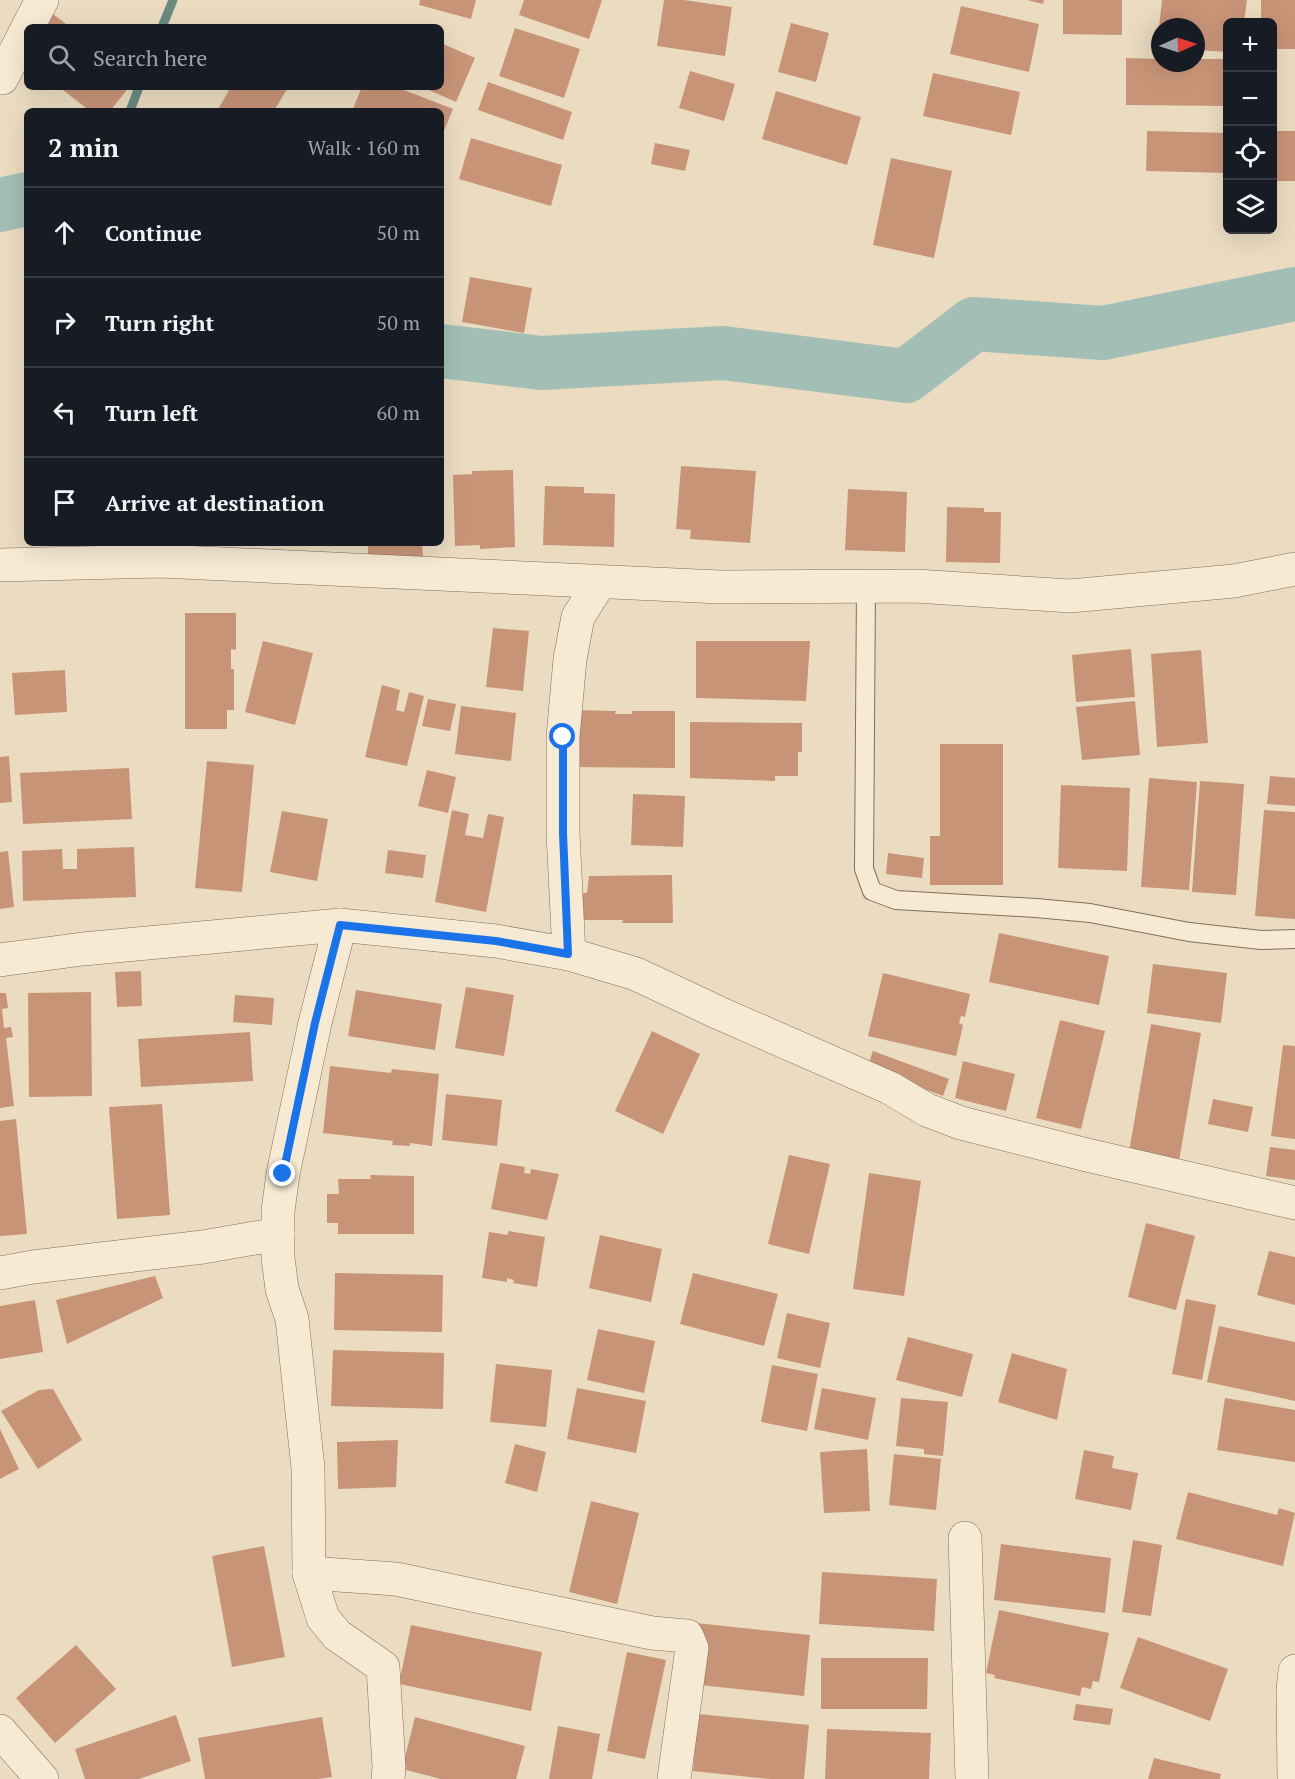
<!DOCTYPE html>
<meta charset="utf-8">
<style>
body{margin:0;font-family:"PT Serif",serif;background:#242831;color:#f1f3f6}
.controls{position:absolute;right:18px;top:18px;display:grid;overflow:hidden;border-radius:9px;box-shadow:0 6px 24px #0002}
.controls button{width:54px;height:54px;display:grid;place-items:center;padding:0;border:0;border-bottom:2px solid #363941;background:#171b24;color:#f1f3f6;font:30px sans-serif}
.compass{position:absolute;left:1151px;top:18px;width:54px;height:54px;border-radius:50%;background:#171b24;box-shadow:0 6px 24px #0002;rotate:87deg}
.stop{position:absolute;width:18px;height:18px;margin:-14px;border:4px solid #1a73e8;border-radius:50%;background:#fff}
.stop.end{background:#1a73e8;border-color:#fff;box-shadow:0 2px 6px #0008}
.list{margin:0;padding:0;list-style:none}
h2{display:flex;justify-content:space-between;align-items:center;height:78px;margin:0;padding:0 24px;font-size:26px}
h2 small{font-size:20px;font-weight:400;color:#9ea1a6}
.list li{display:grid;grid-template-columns:39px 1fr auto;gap:18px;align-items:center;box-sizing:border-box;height:90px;padding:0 24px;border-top:2px solid #363941}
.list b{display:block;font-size:22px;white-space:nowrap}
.list em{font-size:20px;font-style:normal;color:#9ea1a6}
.icon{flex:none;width:33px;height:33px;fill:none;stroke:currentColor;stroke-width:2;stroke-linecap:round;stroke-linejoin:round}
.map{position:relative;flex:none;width:1295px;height:1779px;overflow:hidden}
.search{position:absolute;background:#171b24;box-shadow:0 6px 24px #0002;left:24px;top:24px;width:420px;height:66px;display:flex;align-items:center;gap:15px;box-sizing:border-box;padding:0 21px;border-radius:9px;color:#9ea1a6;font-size:22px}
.panel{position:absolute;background:#171b24;box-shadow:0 6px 24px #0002;left:24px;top:108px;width:420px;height:438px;border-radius:9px}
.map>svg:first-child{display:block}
</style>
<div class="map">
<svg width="1295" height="1779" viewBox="0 0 1295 1779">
<rect width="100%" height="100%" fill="#ebdcc1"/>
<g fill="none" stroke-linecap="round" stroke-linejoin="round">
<g stroke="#6b8b81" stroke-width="9">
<path d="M162,27l11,-27"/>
<path d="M130,111l9,-24"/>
</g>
<g stroke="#a3beb4" stroke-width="54">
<path d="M0,205l27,-6"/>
<path d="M441,351l100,12 182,-10 183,23 68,-52 129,9 192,-39"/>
</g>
</g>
<g fill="#c89478">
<path d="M420,0h56l-5,19 -52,-14z"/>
<path d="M524,0h78l-13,39 -70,-24z"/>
<path d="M664,0h20l48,7 -7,49 -68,-10z"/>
<path d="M1027,0h17l-1,4z"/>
<path d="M1063,0h59v35l-59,-1z"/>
<path d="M1162,0h85l-3,22h-16v30l-32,-2v-23h-37z"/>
<path d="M1261,0h34v49h-23v-27h-11z"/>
<path d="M961,6l78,18 -10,48 -79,-18z"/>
<path d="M53,14l17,13h-28z"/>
<path d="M791,23l38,10 -13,49 -38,-10z"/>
<path d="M515,28l65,21 -16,49 -65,-22z"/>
<path d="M1159,29h1v19l-4,-1z"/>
<path d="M441,43l34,15 -19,44 -34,-15h19z"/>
<path d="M1126,58l34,1v4h36v-4h32v47l-102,-1z"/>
<path d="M690,71l45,13 -11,37 -45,-13z"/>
<path d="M933,73l87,19 -9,43 -88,-19z"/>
<path d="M488,82l84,30 -9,28 -85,-30z"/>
<path d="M59,87h70l-19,24h-20z"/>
<path d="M231,87h57l-14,24h-57z"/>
<path d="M362,87h34l57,22 -12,29v-27h-89z"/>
<path d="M776,91l85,26 -14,48 -85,-26z"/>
<path d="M1147,131l81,2v40l-82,-2z"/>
<rect x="1272" y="131" width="23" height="50"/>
<path d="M471,138l91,27 -11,41 -92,-27z"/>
<path d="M655,143l35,7 -5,21 -34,-7z"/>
<path d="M891,158l61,13 -18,87 -61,-13z"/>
<path d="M470,277l62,11 -8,45 -62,-11z"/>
<path d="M681,466l75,5 -6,72 -60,-4 1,-9 -15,-1z"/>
<path d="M513,470l2,77 -35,2v-4l-25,1 -2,-71 19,-1v-3z"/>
<path d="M545,486l39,1v6l31,1 -1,53 -71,-2z"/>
<path d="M848,489l59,3 -2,60 -60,-2z"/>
<path d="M947,507l37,1v4h17l-1,51 -54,-1z"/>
<path d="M368,543h54l1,14 -55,1z"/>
<path d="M185,613h51v37l-5,-1v20h3v41h-7v19h-42z"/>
<path d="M493,628l36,3 -6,60 -37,-4z"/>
<path d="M263,641l50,12 -18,72 -50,-13z"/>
<path d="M696,641h114l-4,60 -110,-3z"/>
<path d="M1131,649l4,48 -59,5 -4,-47z"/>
<path d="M1201,650l7,93 -51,4 -6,-93z"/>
<path d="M65,670l2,42 -52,3 -3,-42z"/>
<path d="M382,685l18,5 -4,20 8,2 5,-20 15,4 -17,70 -42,-9z"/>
<path d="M428,699l28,5 -6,27 -28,-5z"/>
<path d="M1135,701l5,54 -58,5 -6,-53z"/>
<path d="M461,706l55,7 -5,48 -56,-7z"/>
<path d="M572,710l44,1 -1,3h17v-3h43v57l-103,-1z"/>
<path d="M690,722l112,1v29h-4v24h-23v5l-85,-3z"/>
<path d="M940,744h63v141h-73v-49h10z"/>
<path d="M9,756l3,46 -12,1v-46z"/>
<path d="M207,761l47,4 -12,127 -47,-4z"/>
<path d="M129,768l3,51 -109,5 -3,-51z"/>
<path d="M427,770l29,7 -8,36 -30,-7z"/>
<path d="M1270,776l25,2v28l-28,-2z"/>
<path d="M1149,778l48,4 -8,108 -48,-3z"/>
<path d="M1200,781l44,3 -8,111 -44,-3z"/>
<path d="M1061,785l69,3 -3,83 -69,-3z"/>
<path d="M633,794l52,2 -2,51 -52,-2z"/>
<path d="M452,810l17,4 -4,21 18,3 5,-24 16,3 -18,95 -51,-10z"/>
<path d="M1264,810l31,2v107l-40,-3z"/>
<path d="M282,811l46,8 -11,62 -47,-9z"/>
<path d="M134,847l2,50 -113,4 -1,-50 40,-2 1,20h14v-20z"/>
<path d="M388,850l38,5 -3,23 -38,-5z"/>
<path d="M8,851l6,56 -14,2v-57z"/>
<path d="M888,853l36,5 -2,20 -36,-4z"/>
<path d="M672,875l1,48h-51l1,-3h-42v-27h6l2,-17z"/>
<path d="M999,933l110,23 -10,49 -110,-23z"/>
<path d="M1153,964l74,9 -6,50 -74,-10z"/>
<path d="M141,971l1,35 -25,1 -2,-35z"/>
<path d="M883,973l87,21 -5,23 -4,-1 -2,7 4,2 -7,31 -88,-20z"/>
<path d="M466,987l48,8 -10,61 -49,-8z"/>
<path d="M356,990l86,14 -7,46 -87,-14z"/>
<path d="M91,992l1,104 -63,1 -1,-104z"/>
<path d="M0,993h6l2,15 -6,1 2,19 7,-1 2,10 -7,1 8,68 -14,2z"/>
<path d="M235,995l39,3 -2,27 -39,-3z"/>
<path d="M1060,1020l45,11 -24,98 -45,-11z"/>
<path d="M1151,1024l50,9 -22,128 -50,-9z"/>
<path d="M652,1031l48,23 -37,80 -48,-23z"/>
<path d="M250,1032l3,49 -112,6 -3,-48z"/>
<path d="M1283,1045l12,1v93l-24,-3z"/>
<path d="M873,1051l76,28 -6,17 -76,-28z"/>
<path d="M963,1061l52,13 -9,37 -51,-13z"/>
<path d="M330,1066l61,7 1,-4 47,5 -7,72 -22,-3v3l-18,-1 1,-4 -70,-8z"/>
<path d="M446,1094l56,6 -5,46 -55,-6z"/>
<path d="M1213,1099l40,8 -5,25 -40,-8z"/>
<path d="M162,1104l8,111 -53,4 -8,-112z"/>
<path d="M16,1119l11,115 -27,2v-115z"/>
<path d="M1270,1147l25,3v30l-29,-4z"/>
<path d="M789,1155l41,9 -21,90 -41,-10z"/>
<path d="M500,1163l25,4 -1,6 6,1 1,-5 28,5 -12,46 -56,-11z"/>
<path d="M869,1173l52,8 -17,115 -51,-7z"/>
<path d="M370,1175l44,1v58h-76v-11h-11v-29h12l-1,-15h33z"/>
<path d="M1146,1223l49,13 -19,74 -48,-13z"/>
<path d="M508,1231l37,6 -8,50 -24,-4 1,-3 -7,-2v4l-25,-4 7,-46 19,3z"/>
<path d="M600,1235l62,14 -11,53 -62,-14z"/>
<path d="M1269,1251l26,6v48l-38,-10z"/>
<path d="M335,1273l108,2 -1,57 -108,-2z"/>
<path d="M693,1273l85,21 -14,52 -84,-22z"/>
<path d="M155,1276l8,22 -96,46 -11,-44z"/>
<path d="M1186,1299l30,6 -14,75 -30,-6z"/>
<path d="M35,1300l8,52 -43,7v-53z"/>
<path d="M787,1313l43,10 -10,45 -43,-10z"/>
<path d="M1219,1326l76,16v59l-88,-19z"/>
<path d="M598,1329l57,12 -11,52 -57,-13z"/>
<path d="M908,1337l65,17 -11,43 -66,-17z"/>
<path d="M333,1350l111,3 -1,56 -112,-3z"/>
<path d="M1012,1353l55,16 -10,51 -59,-18z"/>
<path d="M496,1364l56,6 -6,57 -56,-5z"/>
<path d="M772,1365l46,9 -11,57 -46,-9z"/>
<path d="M577,1388l69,13 -10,52 -69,-14z"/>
<path d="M822,1388l54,10 -8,42 -54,-11z"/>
<path d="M53,1389l29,51 -44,29 -37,-58 38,-21z"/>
<path d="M901,1398l47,4 -5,54 -19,-2v-5l-28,-3z"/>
<path d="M1225,1398l70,12v52l-78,-12z"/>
<path d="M0,1429l19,40 -19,10z"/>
<path d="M398,1440l-2,47 -58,2 -1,-47z"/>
<path d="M515,1444l31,8 -9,40 -32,-9z"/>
<path d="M867,1449l3,62 -46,2 -4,-61z"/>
<path d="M1084,1450l30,6 -2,12 26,5 -7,37 -56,-11z"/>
<path d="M894,1454l47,5 -5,51 -47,-5z"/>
<path d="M1188,1492l89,23 2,-7 16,5 -12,53 -107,-27z"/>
<path d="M591,1501l48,12 -22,91 -48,-12z"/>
<path d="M1133,1540l29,5 -11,71 -29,-4z"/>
<path d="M1001,1544l110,14 -6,55 -111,-13z"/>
<path d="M264,1546l21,111 -53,10 -20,-111z"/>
<path d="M822,1572l115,7 -3,52 -115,-7z"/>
<path d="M999,1610l110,23 -10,49 -6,-1 -2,8 -9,-2 -2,9 -86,-18 1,-3 -9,-2z"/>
<path d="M696,1623l114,12 -6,61 -114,-12z"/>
<path d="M411,1625l131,27 -11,59 -132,-27z"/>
<path d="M1138,1637l90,32 -18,52 -90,-33z"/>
<path d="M76,1645l40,44 -61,54 -39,-45z"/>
<path d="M627,1652l39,8 -21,99 -38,-8z"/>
<path d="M821,1658h107l-1,51h-106z"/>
<path d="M1076,1704l37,5 -3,16 -37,-5z"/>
<path d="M698,1714l111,11 -5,54h-34l-77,-8z"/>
<path d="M176,1715l15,46 -52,18h-54l-10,-30z"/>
<path d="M322,1717l10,60 -14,2h-113l-7,-41z"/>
<path d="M415,1717l110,29 -9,33h-75l-39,-10z"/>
<path d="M558,1726l42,8 -8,45h-43z"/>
<path d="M827,1729l104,4 -2,46h-104z"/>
<path d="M1154,1758l67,16 -1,5h-72z"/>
</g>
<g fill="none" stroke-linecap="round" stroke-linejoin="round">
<g stroke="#846d5a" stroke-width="20">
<path id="service" d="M866,586l-2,283 8,22 24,9 140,8 54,5 99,19 72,8 34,-1"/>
</g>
<g stroke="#846d5a" stroke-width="34">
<g id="minor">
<path d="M28,27l14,-27"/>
<path d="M2,78l25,-49"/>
<path d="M0,565l160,-4 560,26 196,-1 154,10 164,-15 61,-12"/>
<path d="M340,925l-25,98 -32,151 -5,37v47l4,31 10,30 16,149 1,105 14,45 14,17 46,32 6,100 -1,12"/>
<path d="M569,954l-6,-121v-96l7,-78 8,-42 22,-35"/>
<path d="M0,960l83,-11 257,-24 156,16 73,13 67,20 83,39 171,75 37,22 34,13 126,32 208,48"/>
<path d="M0,1273l33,-6 170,-20 75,-13"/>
<path d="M965,1538l7,241"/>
<path d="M309,1573l87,6 256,54 35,3 5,12 -18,131"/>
<path d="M0,1731l42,48"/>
</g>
</g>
<g stroke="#846d5a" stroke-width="34">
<path id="tertiary" d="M1294,1779l-1,-89 2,-19"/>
</g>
<use href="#service" stroke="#f7ead4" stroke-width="18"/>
<use href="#minor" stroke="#f7ead4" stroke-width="33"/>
<use href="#tertiary" stroke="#f7ead4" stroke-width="33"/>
</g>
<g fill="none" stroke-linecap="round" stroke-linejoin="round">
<path stroke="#1a73e8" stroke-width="8" d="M283,1174l32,-151 25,-98 156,16 72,13 -5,-121v-96"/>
</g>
</svg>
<div class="controls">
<button>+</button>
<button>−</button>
<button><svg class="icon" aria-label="locate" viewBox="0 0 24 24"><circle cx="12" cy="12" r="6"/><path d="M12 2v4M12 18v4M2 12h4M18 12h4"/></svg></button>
<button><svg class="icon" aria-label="layers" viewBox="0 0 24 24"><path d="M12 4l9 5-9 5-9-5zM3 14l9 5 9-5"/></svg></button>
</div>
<svg class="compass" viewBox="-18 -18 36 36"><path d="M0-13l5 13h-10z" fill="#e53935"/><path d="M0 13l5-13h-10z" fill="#9ea1a6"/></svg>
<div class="stop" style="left:563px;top:737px"></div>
<div class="stop end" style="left:283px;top:1174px"></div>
<div class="search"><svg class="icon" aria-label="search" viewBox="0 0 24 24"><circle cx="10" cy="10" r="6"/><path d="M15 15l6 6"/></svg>Search here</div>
<section class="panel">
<h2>2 min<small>Walk · 160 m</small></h2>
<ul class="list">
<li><svg class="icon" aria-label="ahead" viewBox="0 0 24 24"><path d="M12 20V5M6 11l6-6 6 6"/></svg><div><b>Continue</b></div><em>50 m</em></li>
<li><svg class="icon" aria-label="right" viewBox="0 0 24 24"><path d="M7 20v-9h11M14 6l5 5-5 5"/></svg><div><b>Turn right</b></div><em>50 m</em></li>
<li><svg class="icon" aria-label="left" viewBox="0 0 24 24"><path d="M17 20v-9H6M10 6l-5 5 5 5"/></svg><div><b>Turn left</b></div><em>60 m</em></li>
<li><svg class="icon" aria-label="arrive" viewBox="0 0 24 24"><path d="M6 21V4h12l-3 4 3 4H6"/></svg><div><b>Arrive at destination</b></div></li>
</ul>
</section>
</div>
